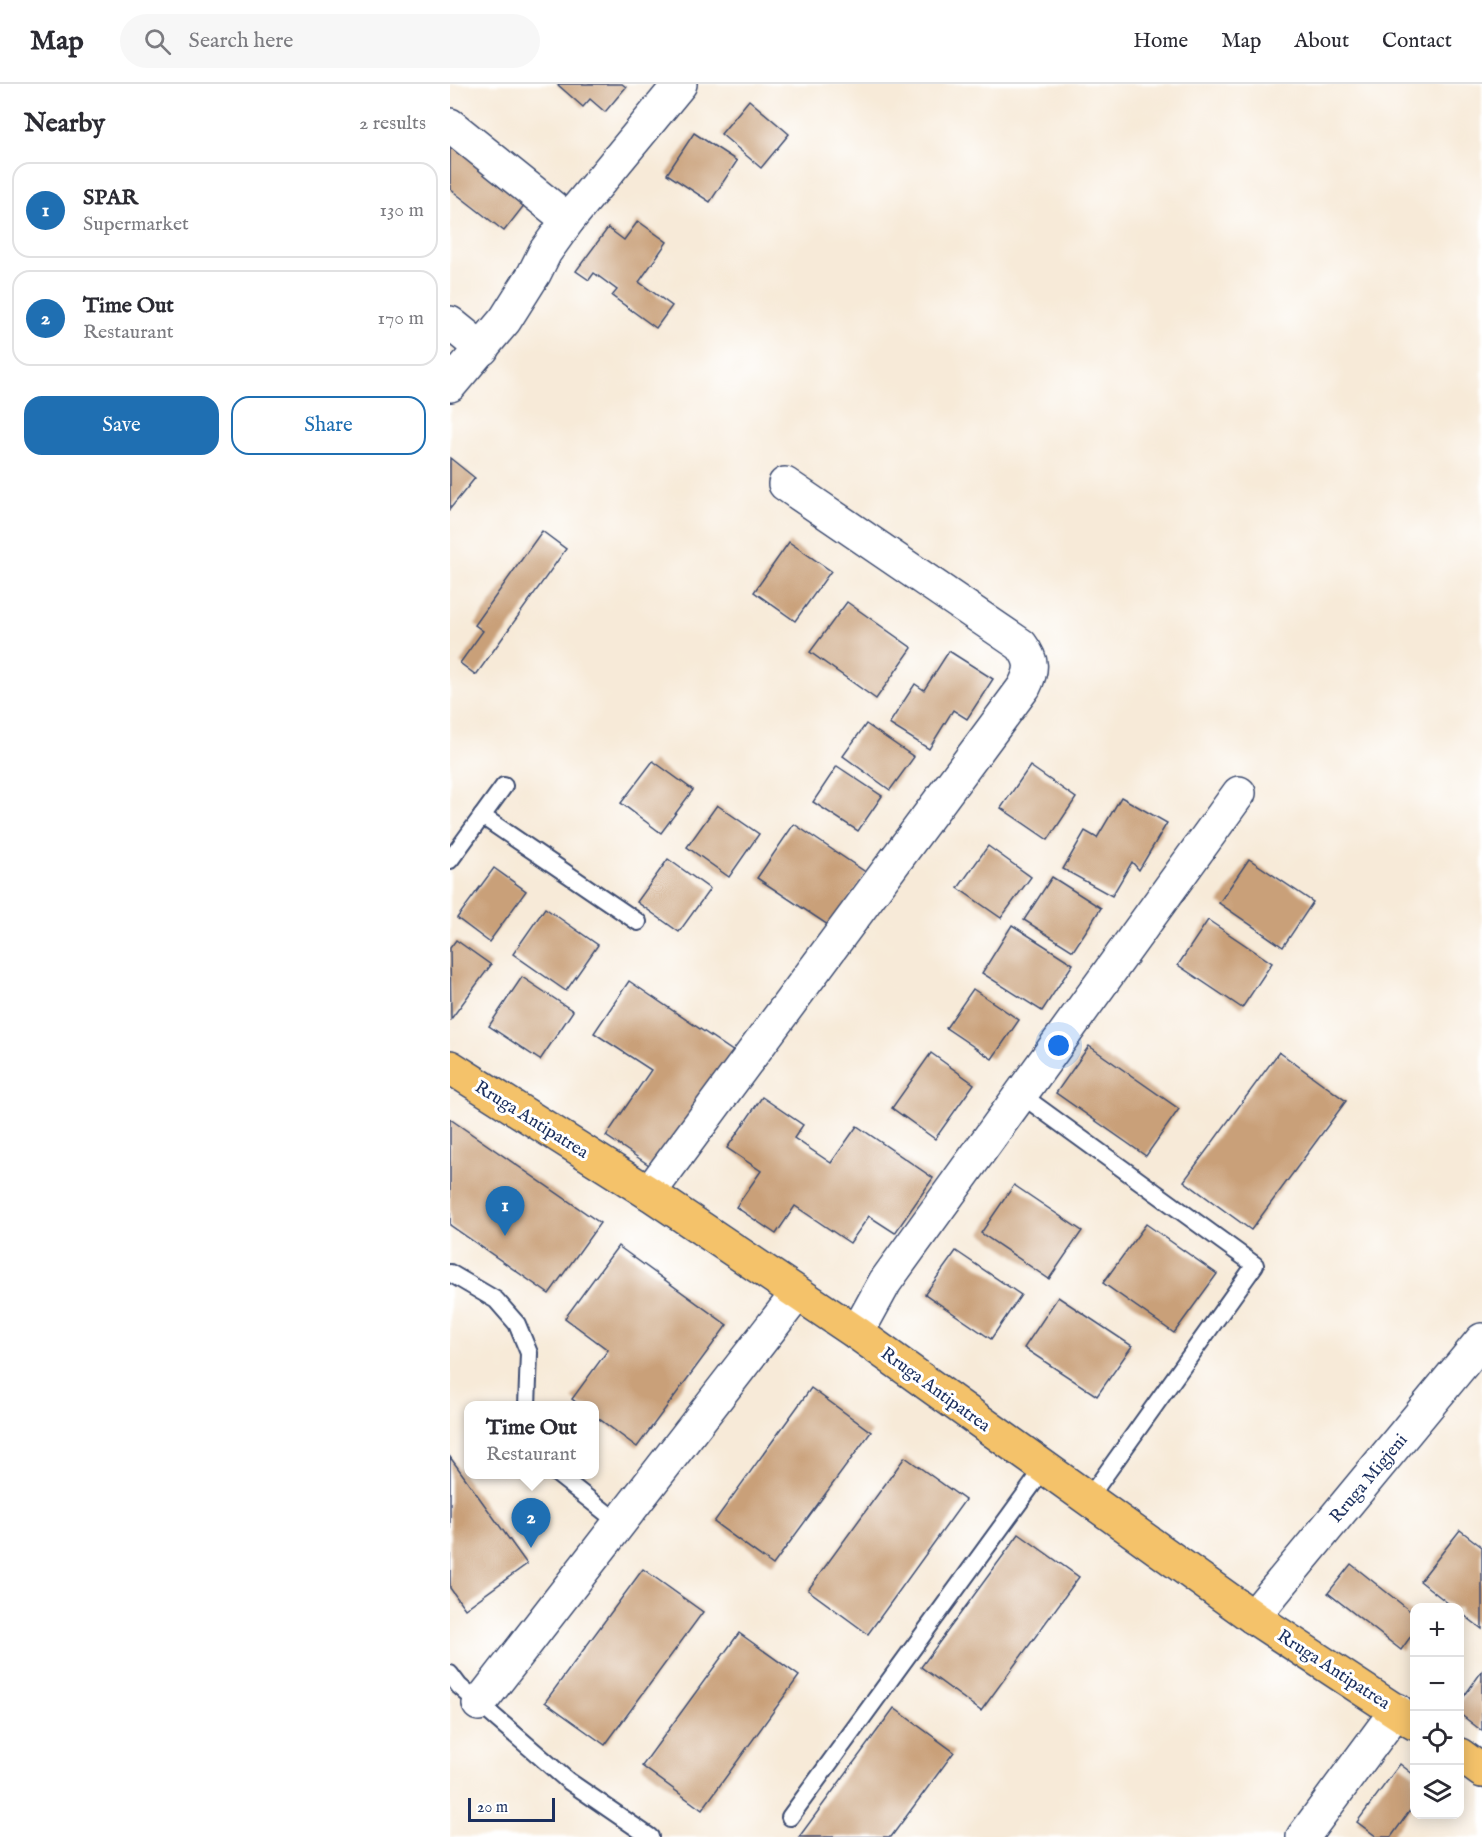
<!DOCTYPE html>
<meta charset="utf-8">
<style>
body{margin:0;font-family:"IM FELL English",serif;background:#f7f7f7;color:#2b2b33}
.controls{position:absolute;right:18px;bottom:18px;display:grid;overflow:hidden;border-radius:12px;box-shadow:0 3px 15px #0003}
.controls button{width:54px;height:54px;display:grid;place-items:center;padding:0;border:0;border-bottom:2px solid #e1e1e2;background:#fff;color:#2b2b33;font:30px sans-serif}
.scale{position:absolute;left:18px;bottom:15px;width:87px;box-sizing:border-box;padding-left:6px;border:3px solid #1b2f5e;border-top:0;font-size:16px;line-height:21px;white-space:nowrap;color:#1b2f5e;-webkit-text-stroke:4px #fff;paint-order:stroke}
.you{position:absolute;left:609px;top:962px;width:21px;height:21px;margin:-15px;border:4px solid #fff;border-radius:50%;background:#1a73e8;box-shadow:0 0 0 9px #1a73e833}
.badge{display:grid;place-items:center;width:39px;height:39px;border-radius:50%;background:#1f6fb2;color:#fff;font-size:20px;font-weight:700}
.pin{position:absolute;translate:-50% -50px;filter:drop-shadow(0 2px 3px #0008)}
.pin::after{content:'';position:absolute;top:32px;width:21px;height:18px;background:inherit;clip-path:polygon(0 0,100% 0,50% 100%)}
.popup{position:absolute;left:14px;top:1317px;width:135px;height:78px;box-sizing:border-box;display:grid;place-content:center;border-radius:12px;background:#fff;filter:drop-shadow(0 2px 4px #0005);font-size:20px;white-space:nowrap;color:#7c7c81}
.popup b{font-size:22px;color:#2b2b33}
.popup::after{content:'';position:absolute;left:50%;top:100%;margin-left:-12px;border:12px solid transparent;border-top-color:#fff}
.list{margin:0;padding:0;list-style:none}
h2{display:flex;justify-content:space-between;align-items:center;height:78px;margin:0;padding:0 24px;font-size:26px}
h2 small{font-size:20px;font-weight:400;color:#7c7c81}
.list li{display:grid;grid-template-columns:39px 1fr auto;gap:18px;align-items:center;box-sizing:border-box;height:96px;margin:0 12px 12px;padding:0 12px;border:2px solid #e1e1e2;border-radius:18px}
.list b{display:block;font-size:22px;white-space:nowrap}
.list p{margin:0;font-size:20px;white-space:nowrap;color:#7c7c81}
.list em{font-size:20px;font-style:normal;color:#7c7c81}
.actions{display:flex;gap:12px;padding:18px 24px}
.actions a{flex:1;padding:14px 0;border:2px solid #1f6fb2;border-radius:18px;text-align:center;font-size:21px;color:#1f6fb2}
.actions .main{background:#1f6fb2;color:#fff}
.icon{flex:none;width:33px;height:33px;fill:none;stroke:currentColor;stroke-width:2;stroke-linecap:round;stroke-linejoin:round}
.map{position:relative;flex:none;width:1032px;height:1753px;overflow:hidden}
header{display:flex;align-items:center;gap:36px;box-sizing:border-box;height:84px;padding:0 30px;background:#fff;border-bottom:2px solid #e1e1e2}
header strong{font-size:28px}
nav{display:flex;gap:33px;margin-inline-start:auto;font-size:21px}
.search{width:420px;height:54px;background:#f7f7f7;display:flex;align-items:center;gap:15px;box-sizing:border-box;padding:0 21px;border-radius:33px;color:#7c7c81;font-size:22px}
main{display:flex}
aside{flex:1;background:#fff}
.map>svg:first-child{display:block}
</style>
<header>
<strong>Map</strong>
<div class="search"><svg class="icon" aria-label="search" viewBox="0 0 24 24"><circle cx="10" cy="10" r="6"/><path d="M15 15l6 6"/></svg>Search here</div>
<nav><a>Home</a><a>Map</a><a>About</a><a>Contact</a></nav>
</header>
<main>
<aside>
<h2>Nearby<small>2 results</small></h2>
<ul class="list">
<li><span class="badge">1</span><div><b>SPAR</b><p>Supermarket</p></div><em>130 m</em></li>
<li><span class="badge">2</span><div><b>Time Out</b><p>Restaurant</p></div><em>170 m</em></li>
</ul>
<div class="actions"><a class="main">Save</a><a>Share</a></div>
</aside>
<div class="map">
<svg width="1032" height="1753" viewBox="0 0 1032 1753">
<rect width="100%" height="100%" fill="#fff"/>
<filter id="ink" filterUnits="userSpaceOnUse"><feTurbulence type="fractalNoise" baseFrequency=".0167" numOctaves="2"/><feDisplacementMap in="SourceGraphic" scale="12" xChannelSelector="R" yChannelSelector="G"/><feConvolveMatrix kernelMatrix="1 2 1 2 8 2 1 2 1" color-interpolation-filters="sRGB"/></filter>
<filter id="wash" filterUnits="userSpaceOnUse"><feTurbulence type="fractalNoise" baseFrequency=".008" numOctaves="4" result="noise"/><feDisplacementMap in="SourceGraphic" scale="24" xChannelSelector="R" yChannelSelector="G"/><feGaussianBlur stdDeviation="1.35" result="paint"/><feColorMatrix in="noise" values="0 0 0 0 0 0 0 0 0 0 0 0 0 0 0 0 0 1.4 0 .05"/><feComposite in="paint" operator="in"/></filter>
<g filter="url(#wash)">
<rect width="100%" height="100%" fill="#f7ead8"/>
<g id="blocks">
<g fill="#c9a079">
<path d="M107,0h65l4,3 -21,25 -15,-13 -7,8z"/>
<path d="M299,16l40,34 -28,34 -40,-34z"/>
<path d="M244,49l43,28 -27,41 -43,-28z"/>
<path d="M0,54l79,61 -25,32 -54,-42z"/>
<path d="M188,137l29,21 -28,40 33,24 -16,22 -44,-32 5,-6 -23,-17 -5,7 -13,-9 32,-43 16,12z"/>
<path d="M0,374l25,20 -25,31z"/>
<path d="M92,447l24,18 -90,126 -16,-12 23,-32 -8,-6z"/>
<path d="M339,458l42,29 -36,50 -41,-29z"/>
<path d="M397,518l65,46 -36,51 -66,-47z"/>
<path d="M499,567l44,28 -26,40 -14,-9 -24,39 -40,-25 26,-40 9,6z"/>
<path d="M416,640l48,33 -24,33 -47,-34z"/>
<path d="M203,677l40,29 -32,43 -40,-30z"/>
<path d="M387,682l45,30 -24,35 -45,-29z"/>
<path d="M580,682l46,32 -28,42 -47,-32z"/>
<path d="M671,713l46,26 -28,47 -7,-8 -20,34 -49,-27 22,-38 12,7z"/>
<path d="M267,721l42,29 -30,43 -42,-30z"/>
<path d="M344,740l73,49 -36,54 -74,-49z"/>
<path d="M538,762l43,31 -30,41 -43,-30z"/>
<path d="M218,775l42,30 -31,43 -42,-30z"/>
<path d="M799,775l64,43 -30,45 -64,-44z"/>
<path d="M44,784l32,23 -37,51 -32,-24z"/>
<path d="M602,793l49,31 -28,43 -49,-31z"/>
<path d="M95,824l53,37 -32,46 -53,-37z"/>
<path d="M758,836l64,43 -30,45 -64,-43z"/>
<path d="M562,841l61,39 -31,47 -60,-38z"/>
<path d="M6,856l35,25 -40,54 -1,-71z"/>
<path d="M72,893l51,34 -33,49 -51,-34z"/>
<path d="M179,897l105,71 -79,117 -49,-33 45,-66 -57,-37z"/>
<path d="M523,905l46,31 -27,39 -46,-31z"/>
<path d="M639,962l90,63 -33,47 -90,-63z"/>
<path d="M829,968l67,49 -95,129 -67,-49z"/>
<path d="M481,969l43,31 -39,55 -43,-31z"/>
<path d="M312,1013l41,28 -9,13 37,25 26,-37 76,52 -38,55 -26,-17 -19,27 -55,-37 -19,28 -40,-27 25,-36 -34,-23z"/>
<path d="M0,1035l150,104 -51,71 -99,-69z"/>
<path d="M564,1101l68,46 -33,48 -68,-46z"/>
<path d="M696,1140l71,50 -43,59 -71,-50z"/>
<path d="M168,1162l109,79 -90,122 -43,-32v-9h-13l-9,-7 36,-49 -43,-32z"/>
<path d="M506,1167l65,44 -30,44 -66,-45z"/>
<path d="M608,1213l74,49 -35,50 -73,-48z"/>
<path d="M361,1304l60,44 -98,133 -59,-43z"/>
<path d="M0,1373l77,107 -62,45 -15,-21z"/>
<path d="M455,1373l60,43 -97,134 -60,-44z"/>
<path d="M1010,1446l22,17v82l-22,-17v-4h-6l-34,-27z"/>
<path d="M569,1450l60,43 -98,134 -60,-44z"/>
<path d="M901,1480l63,50v18l-13,18 -73,-57z"/>
<path d="M193,1485l60,43 -98,133 -60,-43z"/>
<path d="M289,1549l60,43 -97,134 -60,-44z"/>
<path d="M1032,1587v60l-22,-17v-12z"/>
<path d="M444,1624l60,44 -63,85h-92z"/>
<path d="M950,1680l14,11v30l-23,32h-14l-20,-15z"/>
</g>
</g>
</g>
<g filter="url(#ink)">
<use href="#blocks" fill-opacity="0" stroke="#3c4b70" stroke-width="1.5"/>
<g fill="none" stroke-linecap="round" stroke-linejoin="round">
<g stroke="#3c4b70" stroke-width="20">
<g id="service">
<path d="M32,732l156,106"/>
<path d="M0,776l54,-74"/>
<path d="M570,1010l235,171 -167,234"/>
<path d="M0,1189l46,27 21,24 12,29 -2,53"/>
<path d="M107,1390l62,49"/>
<path d="M0,1590l9,12 108,94 83,57"/>
<path d="M340,1733l255,-350"/>
</g>
</g>
<g stroke="#3c4b70" stroke-width="36">
<g id="minor">
<path d="M0,41l118,95"/>
<path d="M0,239l32,26"/>
<path d="M0,301l55,-65 29,-46 11,-22 23,-32 112,-136"/>
<path d="M199,1109l375,-506c9,-18 9,-26 -3,-42l-236,-161"/>
<path d="M407,1249l28,-51 354,-489"/>
<path d="M803,1533l229,-277"/>
<path d="M29,1620l318,-410"/>
<path d="M853,1753l94,-127"/>
</g>
</g>
<g stroke="#3c4b70" stroke-width="36">
<g id="primary">
<path d="M0,983l199,126 208,140 396,284 161,106"/>
<path d="M1010,1671l22,16"/>
</g>
</g>
<use href="#service" stroke="#fff" stroke-width="16"/>
<use href="#minor" stroke="#fff" stroke-width="33"/>
<use href="#primary" stroke="#f4c26a" stroke-width="33"/>
</g>
</g>
<g text-anchor="middle" stroke-width="6" stroke-linejoin="round" paint-order="stroke">
<g font-size="18" fill="#1b2f5e" stroke="#fff">
<text transform="translate(82 1035) rotate(32)" y="6">Rruga Antipatrea</text>
<text transform="translate(486 1305) rotate(36)" y="6">Rruga Antipatrea</text>
<text transform="translate(918 1394) rotate(-50)" y="6">Rruga Migjeni</text>
<text transform="translate(884 1585) rotate(33)" y="6">Rruga Antipatrea</text>
</g>
</g>
</svg>
<div class="controls">
<button>+</button>
<button>−</button>
<button><svg class="icon" aria-label="locate" viewBox="0 0 24 24"><circle cx="12" cy="12" r="6"/><path d="M12 2v4M12 18v4M2 12h4M18 12h4"/></svg></button>
<button><svg class="icon" aria-label="layers" viewBox="0 0 24 24"><path d="M12 4l9 5-9 5-9-5zM3 14l9 5 9-5"/></svg></button>
</div>
<div class="scale">20 m</div>
<div class="you"></div>
<div class="pin badge" style="left:55px;top:1152px">1</div>
<div class="pin badge" style="left:81px;top:1464px">2</div>
<div class="popup"><b>Time Out</b>Restaurant</div>
</div>
</main>
